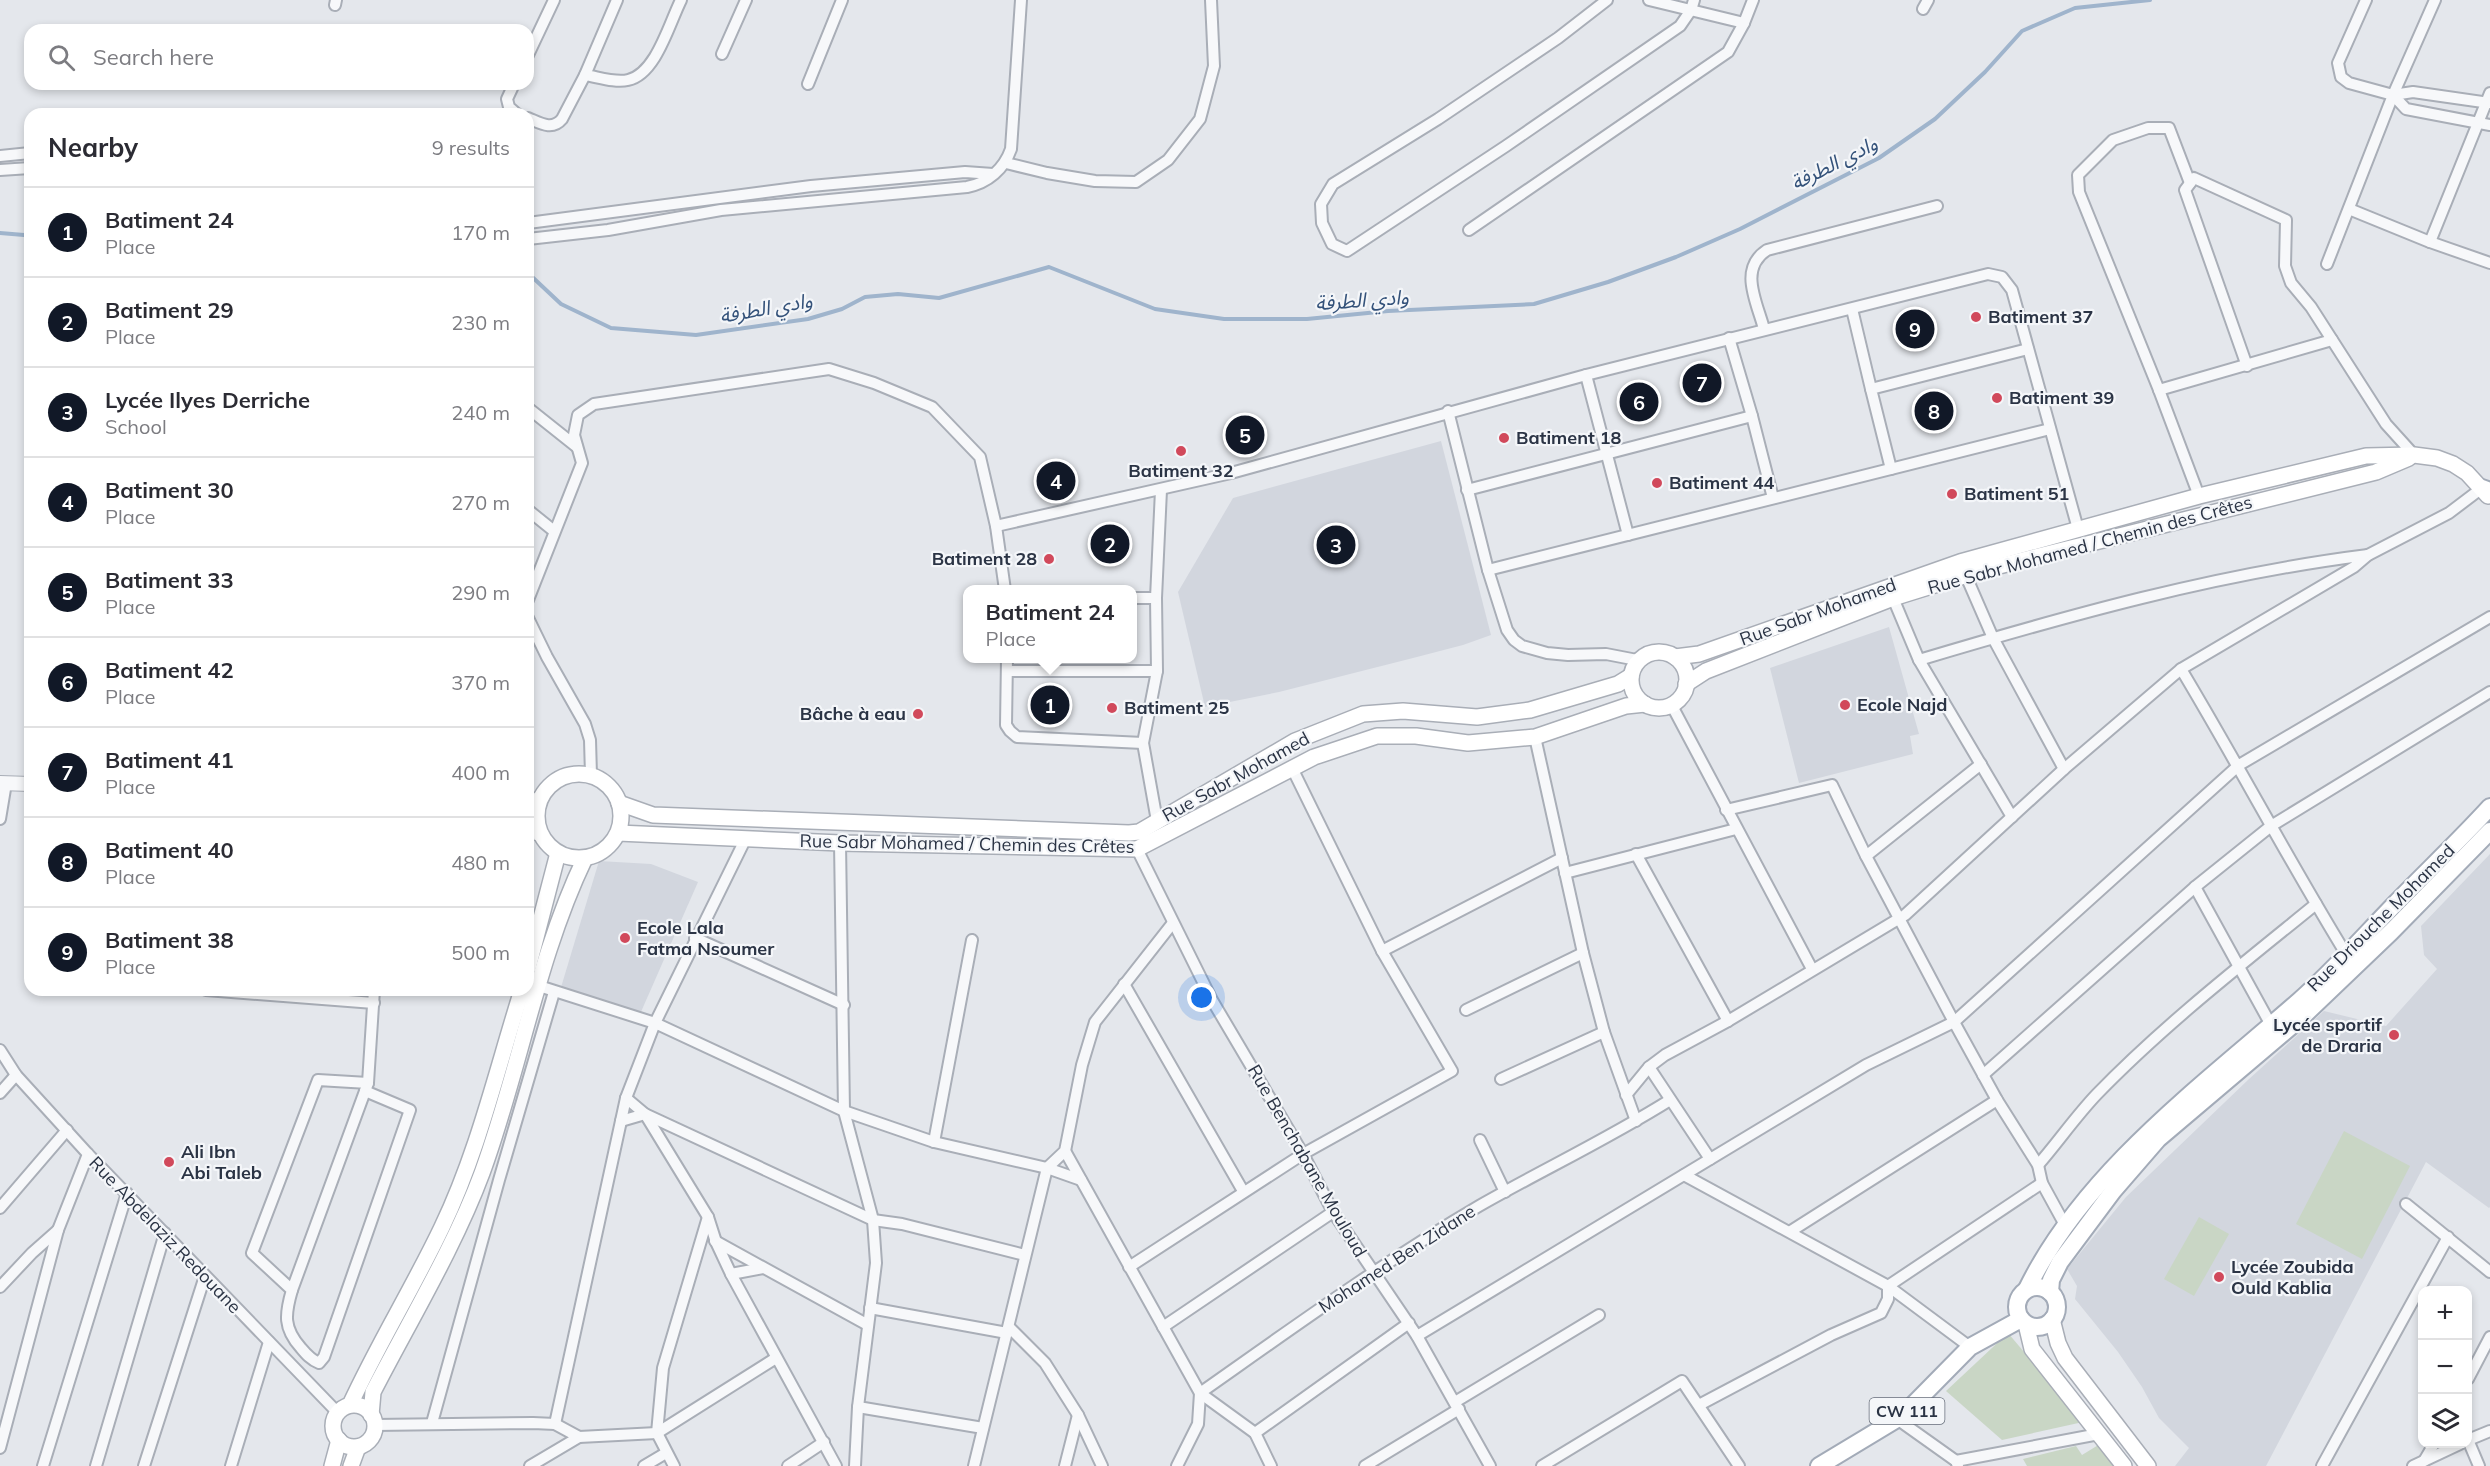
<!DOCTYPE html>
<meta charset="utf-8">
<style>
body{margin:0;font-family:Mulish,"Noto Sans Arabic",sans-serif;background:#f7f7f7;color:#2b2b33}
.controls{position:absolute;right:18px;bottom:18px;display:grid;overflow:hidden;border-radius:12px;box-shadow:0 3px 9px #0003}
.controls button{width:54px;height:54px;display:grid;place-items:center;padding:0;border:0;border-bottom:2px solid #e1e1e2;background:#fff;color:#2b2b33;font:30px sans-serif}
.you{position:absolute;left:1202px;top:998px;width:21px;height:21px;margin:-15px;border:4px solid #fff;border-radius:50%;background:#1a73e8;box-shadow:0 0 0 9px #1a73e833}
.badge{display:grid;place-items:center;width:39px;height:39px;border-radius:50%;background:#111827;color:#fff;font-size:20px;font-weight:700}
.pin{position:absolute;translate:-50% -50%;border:3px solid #fff;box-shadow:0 2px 6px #0006}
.popup{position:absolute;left:963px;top:585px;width:174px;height:78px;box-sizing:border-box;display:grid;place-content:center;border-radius:12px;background:#fff;filter:drop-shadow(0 2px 4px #0005);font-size:20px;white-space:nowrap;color:#7c7c81}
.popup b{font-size:22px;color:#2b2b33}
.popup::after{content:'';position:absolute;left:50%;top:100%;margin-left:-12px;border:12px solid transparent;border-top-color:#fff}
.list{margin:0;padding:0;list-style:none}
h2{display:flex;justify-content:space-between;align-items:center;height:78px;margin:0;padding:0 24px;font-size:26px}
h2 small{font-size:20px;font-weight:400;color:#7c7c81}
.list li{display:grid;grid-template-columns:39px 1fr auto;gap:18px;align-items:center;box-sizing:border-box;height:90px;padding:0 24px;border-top:2px solid #e1e1e2}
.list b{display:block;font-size:22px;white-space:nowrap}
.list p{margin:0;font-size:20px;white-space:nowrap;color:#7c7c81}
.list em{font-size:20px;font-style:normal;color:#7c7c81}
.icon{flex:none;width:33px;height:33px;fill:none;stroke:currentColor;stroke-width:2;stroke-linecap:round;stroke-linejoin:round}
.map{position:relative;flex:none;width:2490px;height:1466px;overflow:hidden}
.search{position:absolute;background:#fff;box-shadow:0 3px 9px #0003;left:24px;top:24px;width:510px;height:66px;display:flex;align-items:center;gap:15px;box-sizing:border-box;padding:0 21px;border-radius:18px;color:#7c7c81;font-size:22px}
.panel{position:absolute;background:#fff;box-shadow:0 3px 9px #0003;left:24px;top:108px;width:510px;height:888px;border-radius:18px}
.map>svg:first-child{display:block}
</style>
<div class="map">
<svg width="2490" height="1466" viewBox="0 0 2490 1466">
<rect width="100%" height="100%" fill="#e4e7ec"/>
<g fill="#d2d6de">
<path d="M1441,441l50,194 -28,10 -50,13 -134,34 -74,15 -27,-115 55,-94z"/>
<path d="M1889,627l30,107 -9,2 3,18 -114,29 -29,-115z"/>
<path d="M2490,854v353l-1,1 -63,-46 -160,304h-91l14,-18 -30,-30 -17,-31 -24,-35 -43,-53 2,-13 -10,-17 59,-72 123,-118 75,-68 62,15 51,-57 -13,-14 -3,-29z"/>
<path d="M599,861l52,3 47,18 -61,139 -78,-27z"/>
</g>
<g fill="#c9d6c5">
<path d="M2344,1131l66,35 -48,93 -66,-35z"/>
<path d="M2199,1217l30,17 -35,62 -30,-17z"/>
<path d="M2008,1333l75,89 -81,18 -56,-49z"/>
<path d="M2100,1444l17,22h-90l-4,-7 53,-13 6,9z"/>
</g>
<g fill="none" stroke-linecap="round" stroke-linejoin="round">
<g stroke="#9fb4cc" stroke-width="4">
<path d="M0,233l24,2 6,-3"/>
<path d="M528,273l33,31 50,24 85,7 112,-16 34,-10 23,-12 33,-3 41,4 110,-31 106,42 69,10h83l81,-8 146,-7 74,-22 68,-25 64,-28 139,-71 56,-39 50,-47 37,-41 53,-23 75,-8"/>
</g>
<g stroke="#a9aeb7" stroke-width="14">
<g id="minor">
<path d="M1607,0l-49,38 -120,81 -105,65 -12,20 1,19 10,21 15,7 159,-105 174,-120 11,-16 3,-10"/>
<path d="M1649,0l95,23"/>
<path d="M2366,0l-28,63 3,14 8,6 44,12"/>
<path d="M335,5l1,-5"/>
<path d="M1923,9l5,-9"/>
<path d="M722,54l24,-54"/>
<path d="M528,55l26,-55"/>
<path d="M585,75c13,2 30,8 43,5 28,-6 41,-56 53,-80"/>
<path d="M514,84l-7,15 2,8 8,7"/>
<path d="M808,84l34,-84"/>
<path d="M2490,103l-77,-11 -20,3 13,14 84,16"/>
<path d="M528,118c12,5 24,13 34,1l23,-44 32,-75"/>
<path d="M0,156l30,-3"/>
<path d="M1006,163l41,10 48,8 41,1 32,-22 32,-41 14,-53 -3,-66"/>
<path d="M0,170l30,-2"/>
<path d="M2190,183l-21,-55h-21l-35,12 -35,35 1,17 80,198 40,106"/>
<path d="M2349,209l81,33 60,21"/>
<path d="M528,223l283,-37 154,-14 28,2"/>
<path d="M1469,230l259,-178 16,-29 9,-23"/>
<path d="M528,239l80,-9 113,-20 246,-23c21,-4 37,-18 44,-38l10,-149"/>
<path d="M2430,242l60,-149"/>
<path d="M2327,264l66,-169 42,-95"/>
<path d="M1852,309l19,80"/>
<path d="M1764,329c-7,-27 -26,-60 3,-79l170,-44"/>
<path d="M1729,338l23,78 21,82"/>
<path d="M2247,366l-62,-176 9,-12 92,42 -1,46 6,17 20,24 75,117 28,31"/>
<path d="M1586,375l42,160"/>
<path d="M2159,390l173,-50"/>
<path d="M528,408l49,39"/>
<path d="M1448,411l40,159 19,60 7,10 8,6 25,7 21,2 38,-1 31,6"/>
<path d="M1891,469l-20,-80 157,-40"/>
<path d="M1467,490l285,-74"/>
<path d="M528,510l26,21"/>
<path d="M996,526l235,-53 355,-98 402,-101 14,3 10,13 66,239"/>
<path d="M1488,570l562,-141"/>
<path d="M1966,576l27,62 71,131"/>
<path d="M1132,598h24"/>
<path d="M1893,598l26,62 93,157"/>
<path d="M528,600l54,-137 -8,-28 4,-20 16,-11 235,-35 45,14 58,24 48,50 16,69 9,64"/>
<path d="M528,618l19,39 38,67 5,16 1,35"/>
<path d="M1007,658l-1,67 4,6 7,6 126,6"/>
<path d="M1919,660c147,-44 296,-86 449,-105"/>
<path d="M2181,669c57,95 108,192 165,285"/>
<path d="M1007,671h150"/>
<path d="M1671,704l141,265"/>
<path d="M1535,737l48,216 21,79 32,89"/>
<path d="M1726,810l106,-25 34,71 88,166 43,78 41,65 4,18 23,42"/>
<path d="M0,819l6,-36"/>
<path d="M1157,821l-14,-78 14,-72 -1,-73 5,-108"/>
<path d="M840,843l4,268 29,109 3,43 -18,144 -3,59"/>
<path d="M1137,849l75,151 91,154 30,58 84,124 73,130"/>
<path d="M1636,854l92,167"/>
<path d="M1866,856l115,-92"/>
<path d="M1565,873l171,-44"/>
<path d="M2195,887l76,138"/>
<path d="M695,938l149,67"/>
<path d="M1382,951l180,-93"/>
<path d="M1124,984l119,207"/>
<path d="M539,986l116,37 189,88 90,31 113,26 34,12"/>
<path d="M206,990l168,13"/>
<path d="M1466,1010l117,-57"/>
<path d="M0,1050l16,25 72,79 250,259"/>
<path d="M1649,1067l61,92"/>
<path d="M1983,1075l212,-188 76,-61 219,-134"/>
<path d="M1501,1079l103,-47"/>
<path d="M365,1091l45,19 -86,247 -5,6c-8,-3 -13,-9 -18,-15 -18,-20 -16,-34 -9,-58l-40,-37 66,-173 50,3"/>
<path d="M0,1093l16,-18"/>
<path d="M1626,1095l23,-28 16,-12 63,-34 177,-106 159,-146 117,-100 173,-102 14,-12 81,-42 33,-25"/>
<path d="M626,1098l19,16 63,103 8,25 15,32 105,192"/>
<path d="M621,1121l24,-7 228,106 29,4 123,31"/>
<path d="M1480,1140l25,52"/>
<path d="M934,1142l38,-202"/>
<path d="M1065,1151l135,242 55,40 16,33"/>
<path d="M2038,1165c20,-23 38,-49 59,-71 67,-69 144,-129 219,-190"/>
<path d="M1684,1175l204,111 82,61"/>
<path d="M2406,1204l84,68"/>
<path d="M0,1208l67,-78"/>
<path d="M1791,1231l206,-131"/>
<path d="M715,1241l153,84"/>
<path d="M1129,1267l174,-113 149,-83 -70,-120 -90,-183"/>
<path d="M731,1274l32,-6"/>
<path d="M1888,1286l154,-103"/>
<path d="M0,1287l32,-34 26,-23"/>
<path d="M292,1290l76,-207 6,-93"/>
<path d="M870,1308l137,25"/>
<path d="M1009,1327l36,36 33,52 24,51"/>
<path d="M1163,1327l170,-115"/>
<path d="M1417,1336l449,-271 88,-43 285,-257 251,-148"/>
<path d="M2468,1379l22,-42"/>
<path d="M1455,1402l144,-87"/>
<path d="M1699,1405l132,-70 50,-22 7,-14v-13"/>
<path d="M858,1407l125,21"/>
<path d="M1897,1419l59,42 2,5"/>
<path d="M432,1423l67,-243 55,-188"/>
<path d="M555,1424l71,-326 29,-75 90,-183"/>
<path d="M375,1425l158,-2 22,1 24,13 78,-4 119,-75"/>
<path d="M1255,1433l154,-110"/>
<path d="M2468,1440l11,26"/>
<path d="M2468,1440l22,-9"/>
<path d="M0,1448l58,-218 30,-76"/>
<path d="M1956,1461l143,-27"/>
<path d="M2424,1461l10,-17"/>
<path d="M43,1466l84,-273"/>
<path d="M96,1466l69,-233"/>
<path d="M144,1466l61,-190"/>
<path d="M231,1466l38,-124"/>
<path d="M530,1466l49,-29"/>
<path d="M644,1466l22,-13"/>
<path d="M674,1466l-17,-33 6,-65 45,-151"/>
<path d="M788,1466l36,-24"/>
<path d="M974,1466l73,-298 18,-17 17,-86 13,-43 77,-98"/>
<path d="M1065,1466l13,-51"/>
<path d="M1177,1466l21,-42 2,-31c91,-64 182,-130 279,-187 63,-36 129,-67 191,-106"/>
<path d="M1365,1466l94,-57"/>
<path d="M1542,1466l140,-85 57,85"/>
<path d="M2322,1466l126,-229"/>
<path d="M2413,1466l47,-22"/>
</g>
</g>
<g stroke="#a9aeb7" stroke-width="16">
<g id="tertiary">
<path d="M0,783l30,1"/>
<path d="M528,802l12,-3"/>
<path d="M528,831l13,3"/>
</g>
</g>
<g stroke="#a9aeb7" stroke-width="18">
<g id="secondary">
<circle cx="1659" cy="680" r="28"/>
<path d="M1675,657l24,-3 261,-92 239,-66 167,-40 48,-1 23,3 16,6 14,9 21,23"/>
<path d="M1686,684l20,-13 187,-73 90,-28 393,-98 33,-14"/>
<circle cx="579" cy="816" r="42"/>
<path d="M619,803l34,12 476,18 10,-1 156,-91 68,-27 40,-3 74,6 53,-7 88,-26 13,-8"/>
<path d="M618,833l222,10 297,6 177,-92 63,-21h39l52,7 67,-6 91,-31 19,-2"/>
<path d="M528,968l30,-115"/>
<path d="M2052,1319l6,24 7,15 83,108"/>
<path d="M2026,1324l6,25 92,117"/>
<path d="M350,1405c28,-61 63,-117 92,-178 36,-75 55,-158 80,-237"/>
<circle cx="354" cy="1426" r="21"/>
<path d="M371,1415l2,-23c36,-70 82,-146 109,-219 38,-104 55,-215 103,-315"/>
<path d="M332,1466l7,-26"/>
<path d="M351,1466l7,-19"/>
</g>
</g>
<g stroke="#a3abb8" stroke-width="20">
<g id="primary">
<path d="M2482,488l8,3"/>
<circle cx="2037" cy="1307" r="20"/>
<path d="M2027,1289c57,-117 176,-204 272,-288 34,-30 64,-64 96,-97 31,-32 64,-63 95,-97"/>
<path d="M2050,1292l1,-12 9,-18 53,-71 45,-52 144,-122 89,-85 99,-101"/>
<path d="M1819,1466l78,-47 11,-9 62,-63 51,-28"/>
</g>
</g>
<use href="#minor" stroke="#f7f8fa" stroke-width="10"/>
<use href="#tertiary" stroke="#f7f8fa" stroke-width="14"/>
<use href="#secondary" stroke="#fff" stroke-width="15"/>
<use href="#primary" stroke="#fff" stroke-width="16"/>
</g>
<g fill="#d1495b" stroke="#f4f6f9" stroke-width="2">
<circle cx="1976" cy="317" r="6"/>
<circle cx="1997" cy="398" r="6"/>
<circle cx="1504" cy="438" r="6"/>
<circle cx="1181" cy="451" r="6"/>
<circle cx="1657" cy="483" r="6"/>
<circle cx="1952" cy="494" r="6"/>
<circle cx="1049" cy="559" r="6"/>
<circle cx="1845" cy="705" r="6"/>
<circle cx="1112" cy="708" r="6"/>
<circle cx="918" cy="714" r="6"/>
<circle cx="625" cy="938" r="6"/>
<circle cx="2394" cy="1035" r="6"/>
<circle cx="169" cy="1162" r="6"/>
<circle cx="2219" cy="1277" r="6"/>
</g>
<g text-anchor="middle" stroke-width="4.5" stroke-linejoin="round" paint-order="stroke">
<rect fill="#f4f6f9" stroke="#676e7b" stroke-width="1.5" x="1869.5" y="1398" width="75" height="26" rx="4.5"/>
<g font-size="16" font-weight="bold" fill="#2b3445">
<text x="1907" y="1417">CW 111</text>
</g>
<g font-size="18" font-weight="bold" fill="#2b3445" stroke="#f4f6f9" text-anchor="start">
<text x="1988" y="323">Batiment 37</text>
<text x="2009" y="404">Batiment 39</text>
<text x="1516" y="444">Batiment 18</text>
<text x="1181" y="477" text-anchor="middle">Batiment 32</text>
<text x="1669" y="489">Batiment 44</text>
<text x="1964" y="500">Batiment 51</text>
<text x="1037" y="565" text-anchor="end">Batiment 28</text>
<text x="1857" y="711">Ecole Najd</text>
<text x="1124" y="714">Batiment 25</text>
<text x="906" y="720" text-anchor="end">Bâche à eau</text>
<text x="637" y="934">Ecole Lala<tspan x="637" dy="21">Fatma Nsoumer</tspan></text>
<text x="2382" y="1031" text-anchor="end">Lycée sportif<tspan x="2382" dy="21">de Draria</tspan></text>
<text x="181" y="1158">Ali Ibn<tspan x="181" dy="21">Abi Taleb</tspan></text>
<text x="2231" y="1273">Lycée Zoubida<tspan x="2231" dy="21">Ould Kablia</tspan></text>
</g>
<g font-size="18" fill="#2b3445" stroke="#f4f6f9">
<text transform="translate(2090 545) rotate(-15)" y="6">Rue Sabr Mohamed / Chemin des Crêtes</text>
<text transform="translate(1818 612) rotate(-20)" y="6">Rue Sabr Mohamed</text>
<text transform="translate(1236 777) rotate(-29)" y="6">Rue Sabr Mohamed</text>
<text transform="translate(967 844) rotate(1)" y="6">Rue Sabr Mohamed / Chemin des Crêtes</text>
<text transform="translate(2381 918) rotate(-45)" y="6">Rue Driouche Mohamed</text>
<text transform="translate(1307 1161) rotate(60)" y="6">Rue Benchabane Mouloud</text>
<text transform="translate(165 1235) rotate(46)" y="6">Rue Abdelaziz Redouane</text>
<text transform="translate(1397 1259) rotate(-33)" y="6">Mohamed Ben Zidane</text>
</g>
<g font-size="20" font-style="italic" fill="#34527a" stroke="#f4f6f9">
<text transform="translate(1834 163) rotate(-27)" y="7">وادي الطرفة</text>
<text transform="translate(1362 300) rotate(-4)" y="7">وادي الطرفة</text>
<text transform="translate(766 308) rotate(-10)" y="7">وادي الطرفة</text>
</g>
</g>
</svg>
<div class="controls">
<button>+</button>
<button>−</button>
<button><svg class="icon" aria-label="layers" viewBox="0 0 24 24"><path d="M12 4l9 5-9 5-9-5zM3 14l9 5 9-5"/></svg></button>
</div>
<div class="you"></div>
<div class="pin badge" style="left:1050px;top:705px">1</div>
<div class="popup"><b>Batiment 24</b>Place</div>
<div class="pin badge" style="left:1110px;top:544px">2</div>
<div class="pin badge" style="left:1336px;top:545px">3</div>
<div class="pin badge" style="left:1056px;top:481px">4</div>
<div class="pin badge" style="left:1245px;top:435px">5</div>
<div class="pin badge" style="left:1639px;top:402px">6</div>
<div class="pin badge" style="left:1702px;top:383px">7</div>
<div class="pin badge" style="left:1934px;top:411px">8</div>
<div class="pin badge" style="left:1915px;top:329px">9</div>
<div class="search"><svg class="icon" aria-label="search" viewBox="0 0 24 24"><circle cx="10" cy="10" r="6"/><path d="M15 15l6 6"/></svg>Search here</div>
<section class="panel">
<h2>Nearby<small>9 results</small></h2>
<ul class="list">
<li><span class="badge">1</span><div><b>Batiment 24</b><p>Place</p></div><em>170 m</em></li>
<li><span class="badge">2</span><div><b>Batiment 29</b><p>Place</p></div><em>230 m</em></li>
<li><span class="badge">3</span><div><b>Lycée Ilyes Derriche</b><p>School</p></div><em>240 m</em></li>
<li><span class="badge">4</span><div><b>Batiment 30</b><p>Place</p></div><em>270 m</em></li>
<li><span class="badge">5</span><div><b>Batiment 33</b><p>Place</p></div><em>290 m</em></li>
<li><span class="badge">6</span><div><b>Batiment 42</b><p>Place</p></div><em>370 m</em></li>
<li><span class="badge">7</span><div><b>Batiment 41</b><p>Place</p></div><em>400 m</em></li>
<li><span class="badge">8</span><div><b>Batiment 40</b><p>Place</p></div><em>480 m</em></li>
<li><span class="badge">9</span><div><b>Batiment 38</b><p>Place</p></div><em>500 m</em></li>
</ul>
</section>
</div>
